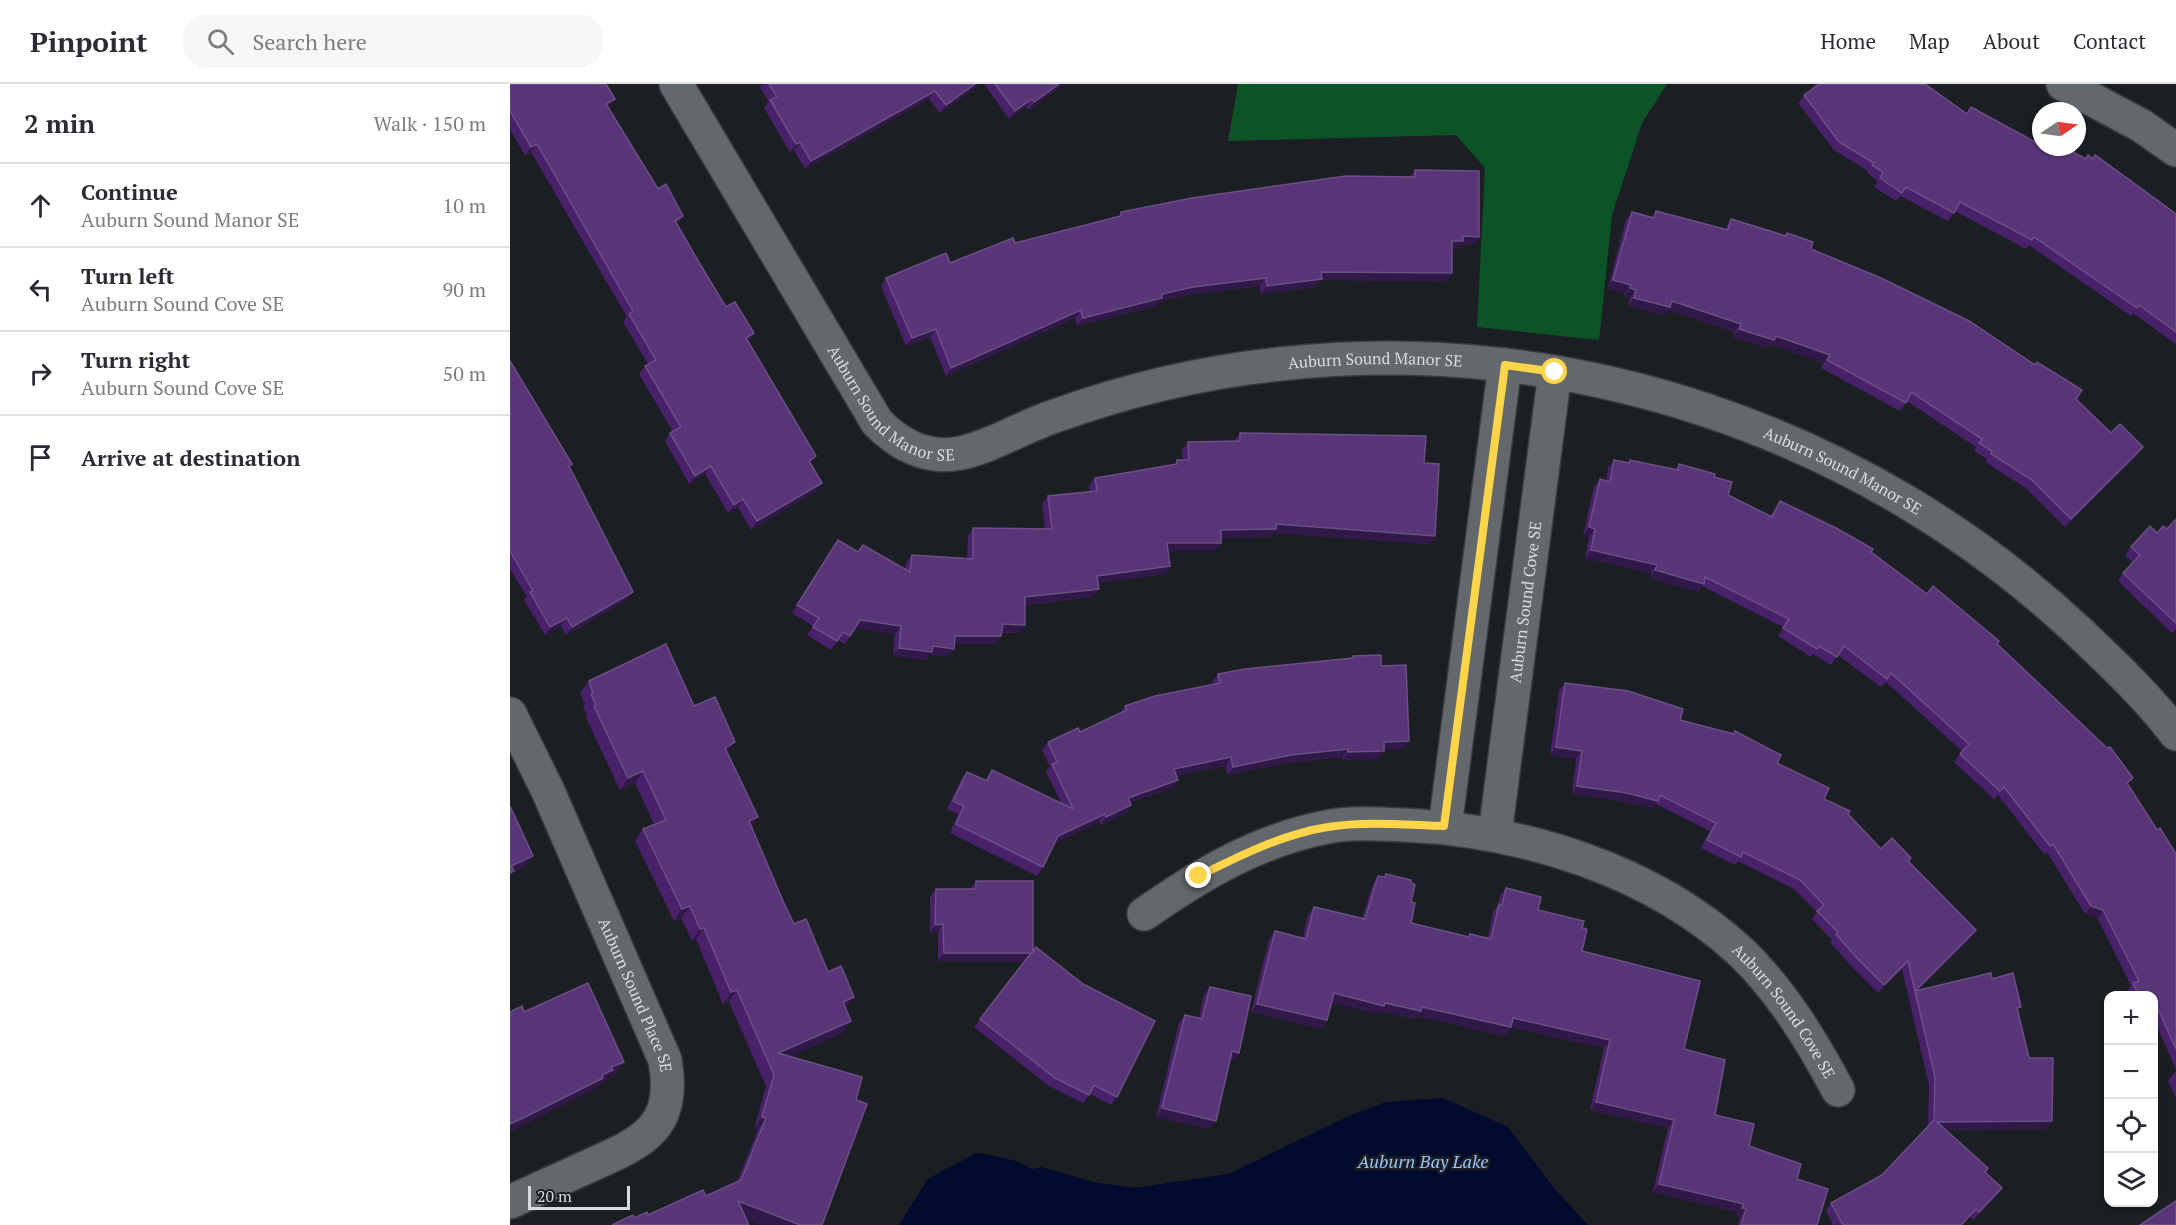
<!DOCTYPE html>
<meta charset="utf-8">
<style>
body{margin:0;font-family:"PT Serif",serif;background:#f7f7f7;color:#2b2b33}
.controls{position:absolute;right:18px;bottom:18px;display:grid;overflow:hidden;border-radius:12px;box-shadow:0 2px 4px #0004}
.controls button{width:54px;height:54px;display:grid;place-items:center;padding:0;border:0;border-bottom:2px solid #e1e1e2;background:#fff;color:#2b2b33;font:30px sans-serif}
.compass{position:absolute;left:1522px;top:18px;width:54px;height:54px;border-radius:50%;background:#fff;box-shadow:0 2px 4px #0004;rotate:77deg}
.scale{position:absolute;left:18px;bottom:15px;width:102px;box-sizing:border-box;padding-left:6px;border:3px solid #d9dcdf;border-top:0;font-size:16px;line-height:21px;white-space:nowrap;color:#d9dcdf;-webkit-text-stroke:4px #1b1f23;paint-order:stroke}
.stop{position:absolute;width:18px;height:18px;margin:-14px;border:4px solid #ffd54a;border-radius:50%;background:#fff}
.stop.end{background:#ffd54a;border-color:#fff;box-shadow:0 2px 6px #0008}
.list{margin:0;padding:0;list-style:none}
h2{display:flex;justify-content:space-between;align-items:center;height:78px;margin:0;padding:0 24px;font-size:26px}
h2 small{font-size:20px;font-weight:400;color:#7c7c81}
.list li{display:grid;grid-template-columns:39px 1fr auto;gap:18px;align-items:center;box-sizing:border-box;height:84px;padding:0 24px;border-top:2px solid #e1e1e2}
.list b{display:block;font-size:22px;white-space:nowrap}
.list p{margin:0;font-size:20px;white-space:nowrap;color:#7c7c81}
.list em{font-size:20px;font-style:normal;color:#7c7c81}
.icon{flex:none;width:33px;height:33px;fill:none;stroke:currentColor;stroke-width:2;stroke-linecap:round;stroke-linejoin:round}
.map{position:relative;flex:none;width:1666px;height:1141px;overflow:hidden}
header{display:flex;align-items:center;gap:36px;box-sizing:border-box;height:84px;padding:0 30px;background:#fff;border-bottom:2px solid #e1e1e2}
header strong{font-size:28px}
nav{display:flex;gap:33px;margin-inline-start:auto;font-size:21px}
.search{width:420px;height:54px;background:#f7f7f7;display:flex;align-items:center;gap:15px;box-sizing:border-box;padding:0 21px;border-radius:24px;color:#7c7c81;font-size:22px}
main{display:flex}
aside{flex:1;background:#fff}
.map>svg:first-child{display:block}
</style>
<header>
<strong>Pinpoint</strong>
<div class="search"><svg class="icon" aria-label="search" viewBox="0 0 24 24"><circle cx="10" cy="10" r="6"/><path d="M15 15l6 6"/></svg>Search here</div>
<nav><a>Home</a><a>Map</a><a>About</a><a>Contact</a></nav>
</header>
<main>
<aside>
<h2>2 min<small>Walk · 150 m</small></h2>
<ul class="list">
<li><svg class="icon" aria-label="ahead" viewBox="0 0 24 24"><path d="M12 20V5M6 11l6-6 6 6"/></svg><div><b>Continue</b><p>Auburn Sound Manor SE</p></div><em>10 m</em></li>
<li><svg class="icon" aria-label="left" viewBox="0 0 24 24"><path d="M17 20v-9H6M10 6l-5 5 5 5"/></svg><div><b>Turn left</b><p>Auburn Sound Cove SE</p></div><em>90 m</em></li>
<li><svg class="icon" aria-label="right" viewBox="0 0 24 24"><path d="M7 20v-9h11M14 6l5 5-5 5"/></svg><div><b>Turn right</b><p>Auburn Sound Cove SE</p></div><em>50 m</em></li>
<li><svg class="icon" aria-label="arrive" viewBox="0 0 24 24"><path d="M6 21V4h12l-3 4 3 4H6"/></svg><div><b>Arrive at destination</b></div></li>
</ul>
</aside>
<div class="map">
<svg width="1666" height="1141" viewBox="0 0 1666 1141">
<rect width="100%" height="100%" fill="#1b1f23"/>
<path fill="#0c5428" d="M728,0h429l-25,39 -30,92 -13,125 -122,-13 8,-159 -29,-33 -228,6z"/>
<path fill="#000a2d" d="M933,1014l65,29 45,60 35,38h-689l29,-46 46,-25 6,-1 36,8 17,8 8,-2 53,15 40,6 94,-14 121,-58 37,-14z"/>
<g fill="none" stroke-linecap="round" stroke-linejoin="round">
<g stroke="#393c3f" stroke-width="36">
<g id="minor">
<path id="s1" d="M166,0l201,338c22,23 51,38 84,31 32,-7 63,-27 94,-37 72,-26 148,-44 225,-52 289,-32 584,67 797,266 34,32 70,66 99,104"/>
<path d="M1553,0l79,42 34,24"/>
<path id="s2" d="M0,630l38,77 117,269c12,68 -22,82 -76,106 -26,12 -53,24 -79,36"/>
<path d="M935,743l60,-462"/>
<path id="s3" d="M985,750l60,-462"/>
<path id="s4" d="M634,830c56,-39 114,-74 183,-87 25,-5 52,-3 77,-2 119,5 249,45 338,128 40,39 70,88 96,137"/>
</g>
</g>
<use href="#minor" stroke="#63686d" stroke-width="33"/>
</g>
<g fill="#49216a">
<path d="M0,0l99,24 94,161 45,73 63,122 11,19 -6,8 -65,39 -13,-23 -10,6 -23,-39 -16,10 -24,-43 5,-8 3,-1 -34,-58 6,-8 3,-2 -25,-42 4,-5 -96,-165 -6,4 -15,-27z"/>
<path d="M252,0h218l-40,29 -11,-14 -124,70 -11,-19 -4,2 -26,-44 5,-6 -9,-15z"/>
<path d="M474,0h80l-35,26 -3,-3 -17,12z"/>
<path d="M1305,0h110l42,29 4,-6 67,37 3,-4v7l135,67v130l-43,-31 -2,3 -102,-71 -3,4 -71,-38 -7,10 -48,-25 -4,5 -22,-14 4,-6 -11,-8 1,-2 -34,-21 -36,-47 6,-8 9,-6 -1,-1z"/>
<path d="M905,86l64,67 -6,8h-12l-3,4h-6v24l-6,8 -125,-1 -5,7 -55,7 -1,-8 -73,9 -27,6 -3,5 -80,20 -2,-8 -129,58 -16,-39 -24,9 -25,-60 5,-8 64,-15 65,-20 103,-27 3,-4 289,-35z"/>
<path d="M1146,127l69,18 6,-10 54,17 2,-3 24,16 265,150 35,34 32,14 -6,9 -72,71 -39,-39 -41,-26 2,-3 -13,-8 2,-4 -69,-46 -7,10 -79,-43 3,-5 -53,-18 -3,3 -35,-11 2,-5 -67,-22 -4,5 -36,-9 2,-8 -6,-2 1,-3 -17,-5 18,-68 6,-8 20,5z"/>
<path d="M0,277l60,106 57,133 -61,35 -5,-9 -16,9 -21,-35 3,-3 -17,-28z"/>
<path d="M730,349l184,30 6,81 -156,-11 -3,4 -50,1v5l-6,8h-47l-3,23 -67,9 -5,14 -68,8 -6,28h-17l-1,3 -6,8h-41l-6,13 -18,-2 -3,5 -34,-4 2,-22 -40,-6 -10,16 -7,-4 -7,10 -24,-15 6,-9 -21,-13 46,-73 20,12 5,-7 42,24 1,-6 6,-8 55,3 1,-22 5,-8 72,1 -3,-25 6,-8 42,-4 -1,-6 6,-8 79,-13 3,-5h6l-1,-10 6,-8 46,-1z"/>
<path d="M1104,376l13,3 3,-3 45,10 4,-6 35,13 14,18 42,22 10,-16 91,51 56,42 70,50 131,141 29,45 19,24v215l-22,-49v-24h-25l-2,-5 4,-5 -33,-67 -13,-5 -38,-62 -3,2 -46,-59 -4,4 -40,-37 8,-11 -76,-69 -5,5 -43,-32 -7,10 -18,-11 -2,3 -33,-21 5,-9 -81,-41 -4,6 -48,-14 1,-5 -66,-15 4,-21 -6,-1 11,-49 6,-8 6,2 2,-13z"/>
<path d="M1666,435v110l-4,4 -54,-52 5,-8 10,-10 -8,-8 6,-8 26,-14 10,-4z"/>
<path d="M843,572l28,10 22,83h-19l-5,10 -36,1 -1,-3 -56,6 -59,12 -1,-9 -49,9 -4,13 -43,15 1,2 -5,8 -26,12 -1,-3 -44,21 -12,24 -6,9 -87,-43 8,-19 -11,-5 14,-29 6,-8 18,8 7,-10 69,33 -15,-31 4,-5 -8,-17 6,-8 32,-10 40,-19 5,-7 88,-22 -1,-2 6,-8 133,-16z"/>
<path d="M79,597l105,25 34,47 30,64 -7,10 32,74 11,23 34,48 18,36 -3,25 -54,23 -43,163 -112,-1 14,-3 58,-19 31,-14 21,-52 -4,-1 12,-43 -37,-84 -6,2 -27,-65 -4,2 -11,-23 -7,3 -39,-80 8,-12 11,-5 -19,-41 -15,7 -34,-72 1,-2 -4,-10 2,-2 -5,-11z"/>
<path d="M1055,599l115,37 97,43 47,36 24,15 33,35 28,12 61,78 -52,51 74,-11 26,32 28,118 -100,1 39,42 11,24 -22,24 -4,-3 -7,8h-130l-7,-14 5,-8 51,-28 46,-49 1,-41 -27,-116 -24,24 -28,-28 -20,-23 2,-2 -20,-21 5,-7 -23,-23 -56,-28 -3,4 -34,-17 9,-17 -54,-27 -3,5 -32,-8 -49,-7 4,-35 -26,-4 9,-64z"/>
<path d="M876,790l25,28v21l57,14 2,-3 18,4 5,-26 5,-7 2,-9 6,-8 32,22 44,18v23l102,98 31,66 34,31 48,33 20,46h-79l2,-8 -4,-1 2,-4 -85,-20 15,-64 -78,-18 14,-62 -93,-21 -5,9 -89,-20 -2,3 -35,-8 -2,3 -46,-12 -5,18 -5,9 -71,-17 18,-72 6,-9 28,7 5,-23 6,-8 48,11 11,-34 5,-8 6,1z"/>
<path d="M466,797l57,71 84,145 -6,8 -21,-11 -7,9 -34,-17 -75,-59 51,-65 -87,-1v-28h-8v-36l6,-8h34z"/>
<path d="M700,903l29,66 -6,8 -3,-1 -20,69 -54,-12 23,-94 6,-8 14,3 5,-23z"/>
<path d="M1666,988v26l-8,-17 6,-8z"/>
</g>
<g fill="#301848">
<path d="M465,0h5l-40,29 6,-8z"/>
<path d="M549,0h5l-35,26 5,-8z"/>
<path d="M425,7l-6,8 -124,70 6,-8z"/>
<path d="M105,15l-6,8 -3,-3z"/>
<path d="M522,15l-6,8 -17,12 6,-8z"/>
<path d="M290,58l-6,8 -4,2 6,-8z"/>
<path d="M27,60l-6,8 -6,4 6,-9z"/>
<path d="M173,132l-6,8 -8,5 6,-8z"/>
<path d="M953,152l16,1 -6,8h-12l-3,4h-12l6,-8z"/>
<path d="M811,188l131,1 -6,8 -125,-1 -5,7 -55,7 6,-8z"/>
<path d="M756,194l-6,8 -73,9 -27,6 -3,5 -80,20 6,-8 79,-24 31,-7z"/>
<path d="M1103,196l18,5 -6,8 -17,-5z"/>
<path d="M1120,204l6,2 -6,8 -6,-2z"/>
<path d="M1124,214l38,3 69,23 -6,8 -67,-22 -4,5 -36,-9z"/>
<path d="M571,226l-6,8 -129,58 5,-8z"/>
<path d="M426,245l-6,8 -24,9 6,-8z"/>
<path d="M1229,245l37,7 54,19 -6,8 -53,-18 -3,3 -35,-11z"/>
<path d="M244,249l-6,9 -2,-4z"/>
<path d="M1633,363l-6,9 -72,71 6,-8z"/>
<path d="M306,372l-5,9 -2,-4z"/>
<path d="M201,382l-6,8 -16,10 6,-8z"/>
<path d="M312,399l-6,8 -65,39 6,-9z"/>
<path d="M233,415l-5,8 -10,6 6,-8z"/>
<path d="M766,440l159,12 -5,8 -156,-11 -3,4 -56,1 6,-8z"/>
<path d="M1079,443l6,2 -6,8 -6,-1z"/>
<path d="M657,459h54l-6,8h-54z"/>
<path d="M1081,466l66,15 -6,8 -66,-15z"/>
<path d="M660,482l-5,8 -73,10 5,-8z"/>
<path d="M1145,486l49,14 -6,8 -48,-14z"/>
<path d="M589,505l-6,8 -73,8 5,-8z"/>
<path d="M123,508l-6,8 -61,35 6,-8z"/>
<path d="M57,534l-6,8 -16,9 5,-8z"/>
<path d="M350,536l41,6 -6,8 -41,-6z"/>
<path d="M493,540l22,1 -6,8 -22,-1z"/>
<path d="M445,552h46l-6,8h-46z"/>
<path d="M423,562l21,3 -6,8 -18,-2 -3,5 -34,-4 6,-8z"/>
<path d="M899,657l-6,8 -25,1 6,-8z"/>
<path d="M225,658l-8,12 -2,-6z"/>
<path d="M1046,663l26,4 -6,8 -26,-4z"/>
<path d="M838,665l-6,8 -56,6 -59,12 6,-8 58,-12z"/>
<path d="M874,667l-5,8 -36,1 5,-8z"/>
<path d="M721,673l-5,9 -57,11 5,-8z"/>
<path d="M133,687l-8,12 -15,7 8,-12z"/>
<path d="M668,696l-5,8 -51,18 6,-8z"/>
<path d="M1067,702l50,7 31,8 -5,8 -32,-8 -49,-7z"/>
<path d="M621,721l-5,8 -26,12 6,-8z"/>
<path d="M595,730l-6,8 -46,22 5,-8z"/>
<path d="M248,733l-8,12 -1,-8z"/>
<path d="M23,772l-8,11 -11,5 -4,6v-11l1,-1z"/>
<path d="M180,822l-9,12 -7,3 8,-12z"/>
<path d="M1581,822l12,4 -5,9 -13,-5z"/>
<path d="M433,840l-5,9h-8l5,-8z"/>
<path d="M194,844l-8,11 -4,2 8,-12z"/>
<path d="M1466,846l-6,9 -55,54v-2l-6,8 6,-8z"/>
<path d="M434,869h87l-5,9 -88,-1z"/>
<path d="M1398,877l-6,8 -24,24 6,-8z"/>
<path d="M227,906l-8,12 -6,2 8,-12z"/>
<path d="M824,909l51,10 37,4 89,20 -5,9 -89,-20 -2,3 -35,-8 -2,3 -50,-12z"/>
<path d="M344,913l-8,11 -3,-6z"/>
<path d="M747,920l70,16 -5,9 -71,-17z"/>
<path d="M1003,934l97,22 -6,8 -96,-22z"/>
<path d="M341,937l-8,12 -73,32 8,-12z"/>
<path d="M722,967l7,2 -6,8 -7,-2z"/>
<path d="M114,978l-9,12 -7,3 -3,5 -7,3 -3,4 -85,43v-8l92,-49 9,-8z"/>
<path d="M1086,1018l78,18 -6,8 -78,-18z"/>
<path d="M652,1024l54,13 -6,8 -54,-12z"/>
<path d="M252,1033l4,1 -8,12 -4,-1z"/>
<path d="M1542,1037l-6,8 -115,1 6,-8z"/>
<path d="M1149,1100l85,20 -6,8 -85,-20z"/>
<path d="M1492,1104l-6,8 -22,24 5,-8z"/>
<path d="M228,1117l62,24h-39l-31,-12z"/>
<path d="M1232,1124l4,1 -6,8 -4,-1z"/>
<path d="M1466,1125l-13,16h-2z"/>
</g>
<g fill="#583576" stroke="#6c4f87" stroke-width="1.5">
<path d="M0,0h96l9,15 -9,5 52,85 8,-5 17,32 -8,5 28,48 23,38 9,-5 19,31 -8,5 70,118 -7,5 13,22 -65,38 -14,-22 -9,6 -23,-39 -16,10 -25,-43 11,-6 -36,-61 11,-6 -27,-46 4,-3 -96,-167 -6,3 -21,-36z"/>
<path d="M259,0h206l-29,21 -11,-14 -124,70 -11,-19 -4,2 -26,-44 7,-3z"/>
<path d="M485,0h64l-25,18 -2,-3 -17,12z"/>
<path d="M1310,0h105l42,30 4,-7 68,37 2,-3v6h22l23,12 2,-4 5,4 2,-4 81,59v118l-37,-27 -2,3 -103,-71 -2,3 -72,-38 -6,11 -48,-26 -4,6 -22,-15 3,-6 -11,-7 2,-2 -35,-21 -35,-47z"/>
<path d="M905,86l64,1v66l-16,-1v5h-11v32l-131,-1 1,7 -55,7 -1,-8 -73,9 -31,7v4l-79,20 -2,-8 -130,58 -15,-39 -24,9 -26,-60 60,-25 4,10 63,-25 2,5 106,-27v-4l71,-14 154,-22 69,1z"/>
<path d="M1146,127l72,19 3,-11 55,17 1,-3 26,9 -2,7 70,29 88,43 66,44 2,-3 45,28 -6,9 35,34 9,-9 23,23 -72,72 -39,-39 -41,-26 1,-3 -13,-8 3,-4 -71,-47 -5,11 -79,-43 3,-5 -54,-19 -2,4 -35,-11 2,-5 -69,-23 -2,6 -36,-9 2,-8 -6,-2 1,-3 -18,-5 19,-68 22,6z"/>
<path d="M0,277l62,103 -3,2 64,126 -61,35 -5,-9 -17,9 -20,-35 3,-1 -23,-40z"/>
<path d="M730,349l186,3 -2,27 15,1 -4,72 -159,-12v5l-55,1v13h-54l3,23 -73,10 2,13 -74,8v28l-22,-1 -2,12h-46l-1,13 -21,-3 -1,6 -33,-4 2,-22 -41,-6 -10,16 -7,-4 -6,9 -24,-14 6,-9 -22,-13 41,-65 20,12 5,-7 47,27 2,-17 61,4v-31l79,1 -4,-33 49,-5 -2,-13 82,-14v-4h12l-1,-18 52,-1z"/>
<path d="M1104,376l15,3 1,-3 48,10 1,-6 36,10 -1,3 18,5 -4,13 44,22 8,-16 56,27 37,21 -2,3 56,42 6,-8 66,55 -2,3 110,104 3,-1 23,31 -6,5 30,47 3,-2 16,26v195l-18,-40 -4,2v-15h-15l-6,-13 6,-2 -36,-71 -12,-4 -38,-62 -3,2 -46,-59 -4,4 -40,-37 9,-10 -78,-71 -4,6 -43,-33 -7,11 -18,-11 -2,3 -34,-21 6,-9 -84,-42 -1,7 -49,-14 2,-5 -66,-15 4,-21 -6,-2 11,-48 10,3z"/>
<path d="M1666,435v104l-53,-50 17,-18 -9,-8 19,-21 7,7 6,-7 4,3z"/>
<path d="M156,560l28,62 21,-9 20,45 -10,6 33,69 -9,4 34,80 11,23 12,-5 22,53 13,-6 13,31 -11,5 8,19 -73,32 84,24 -6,23 11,4 -45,121h-22l-62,-24 11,24h-137l21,-10 1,3 13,-6 1,3 55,-25 3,6 35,-16 25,-62 -4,-1 12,-42 -37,-85 -6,2 -27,-64 -4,1 -10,-23 -8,3 -39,-80 23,-9 -23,-49 -15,7 -34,-72 2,-1 -5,-11 2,-1 -4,-12z"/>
<path d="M871,571v11l25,-1 3,76 -25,1v9l-36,1v-3l-57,6 -58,12 -2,-10 -57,12 4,11 -50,18 3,7 -25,12 -1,-3 -47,22 -15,31 -87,-43 8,-18 -11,-5 14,-29 20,9 5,-11 81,39 -21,-45 5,-2 -9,-20 30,-14 2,4 47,-22 -2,-4 30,-10 65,-13 -2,-9 27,-5 108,-11v-2z"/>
<path d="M1055,599l63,8 55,18 -3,11 54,14 1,-3 46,24 -4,8 52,25 -5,11 26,12 -2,3 33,35 11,-11 19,20 -3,3 68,69 -61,61 -7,-30 -24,24 -28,-28 -20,-23 2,-2 -21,-21 7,-6 -24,-25 -57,-28 -2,5 -34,-17 9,-17 -56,-28 -2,6 -31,-8 -50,-7 5,-35 -26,-4z"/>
<path d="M0,722l23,50 -22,10 3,5 -4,2z"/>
<path d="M876,790l25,6v3l4,2 -4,17 4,1 -4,20 58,14 1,-3 21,5 8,-35 3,1 4,-17 35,9 -3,13 46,11 -2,7 5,1 -5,22 118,30 -16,68 41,11 -10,55 39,9 -5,22 52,18 -4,15 31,10 -11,36h-76l5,-16 -4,-1 2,-4 -85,-20 15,-64 -78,-18 14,-62 -97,-22 -2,9 -89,-20 -1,4 -36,-8 -1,3 -50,-13 -7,27 -70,-16 18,-73 31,8 8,-32 51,12 13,-43 7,1z"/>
<path d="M466,797h57v71l3,-5 47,37 72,37 -38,76 -23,-12 -5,10 -34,-17 -75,-59 51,-66h-87l-1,-29 -8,1 1,-36h40z"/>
<path d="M1481,889l1,6 21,-6 8,34 -4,1 12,50h24l-1,63 -115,1 51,46 -3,4 17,16 -23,24 -3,-3 -15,16h-118l-12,-22 51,-28 52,-55 1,-43 -20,-86z"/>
<path d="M78,899l36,79 -13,5 2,3 -11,5 1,3 -76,38 -17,8v-112l12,-6 2,6z"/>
<path d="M700,903l41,9 -12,57 -7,-2 -16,70 -54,-13 23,-93 17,4z"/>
<path d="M1666,1117v24h-36z"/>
</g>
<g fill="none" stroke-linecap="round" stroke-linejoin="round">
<path stroke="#ffd54a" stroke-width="8" d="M689,792c40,-20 84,-42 129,-49 39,-6 78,-2 116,-1l61,-461 50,7"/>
</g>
<g text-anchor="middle" stroke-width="5" stroke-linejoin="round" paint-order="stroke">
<g font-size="16" fill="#d9dcdf" stroke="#1b1f23">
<text dy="6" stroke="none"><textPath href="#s1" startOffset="915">Auburn Sound Manor SE</textPath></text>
<text dy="6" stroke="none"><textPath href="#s1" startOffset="393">Auburn Sound Manor SE</textPath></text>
<text dy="6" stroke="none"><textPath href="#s1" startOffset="1401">Auburn Sound Manor SE</textPath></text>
<text dy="6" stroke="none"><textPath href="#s3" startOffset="234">Auburn Sound Cove SE</textPath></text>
<text dy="6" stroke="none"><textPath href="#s2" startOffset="308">Auburn Sound Place SE</textPath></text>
<text dy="6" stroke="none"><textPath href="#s4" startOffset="722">Auburn Sound Cove SE</textPath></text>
</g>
<g font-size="18" font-style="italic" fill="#9ac3fe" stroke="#1b1f23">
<text x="913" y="1084">Auburn Bay Lake</text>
</g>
</g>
</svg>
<div class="controls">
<button>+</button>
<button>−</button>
<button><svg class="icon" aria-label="locate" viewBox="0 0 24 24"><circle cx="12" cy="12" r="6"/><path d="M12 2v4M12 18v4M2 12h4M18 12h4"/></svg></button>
<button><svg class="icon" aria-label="layers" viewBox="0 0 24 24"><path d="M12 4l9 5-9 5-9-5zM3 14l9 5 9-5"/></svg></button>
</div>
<svg class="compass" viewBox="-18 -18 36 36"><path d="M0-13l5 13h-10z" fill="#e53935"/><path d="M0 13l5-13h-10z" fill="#7c7c81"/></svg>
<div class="scale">20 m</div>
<div class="stop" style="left:1045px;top:288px"></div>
<div class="stop end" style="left:689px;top:792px"></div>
</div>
</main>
